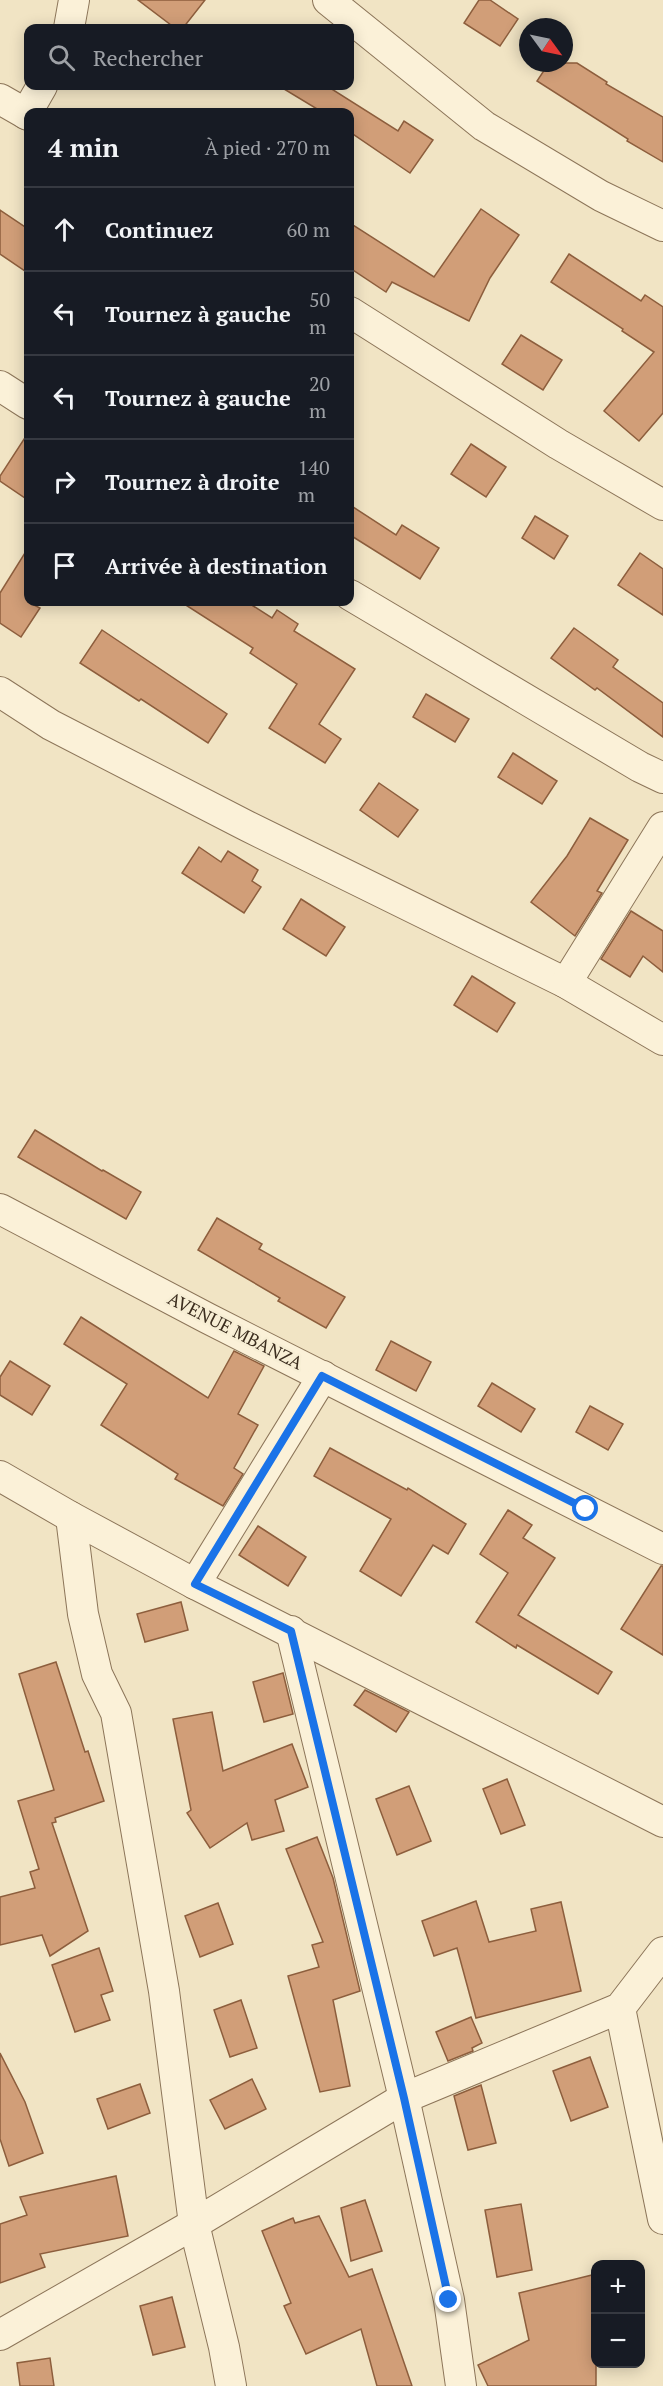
<!DOCTYPE html>
<html lang="fr">
<meta charset="utf-8">
<style>
body{margin:0;font-family:"PT Serif",serif;background:#242831;color:#f1f3f6}
.controls{position:absolute;right:18px;bottom:18px;display:grid;overflow:hidden;border-radius:12px;box-shadow:0 3px 15px #0003}
.controls button{width:54px;height:54px;display:grid;place-items:center;padding:0;border:0;border-bottom:2px solid #363941;background:#171b24;color:#f1f3f6;font:30px sans-serif}
.compass{position:absolute;left:519px;top:18px;width:54px;height:54px;border-radius:50%;background:#171b24;box-shadow:0 3px 15px #0003;rotate:123deg}
.stop{position:absolute;width:18px;height:18px;margin:-14px;border:4px solid #1a73e8;border-radius:50%;background:#fff}
.stop.end{background:#1a73e8;border-color:#fff;box-shadow:0 2px 6px #0008}
.list{margin:0;padding:0;list-style:none}
h2{display:flex;justify-content:space-between;align-items:center;height:78px;margin:0;padding:0 24px;font-size:26px}
h2 small{font-size:20px;font-weight:400;color:#9ea1a6}
.list li{display:grid;grid-template-columns:39px 1fr auto;gap:18px;align-items:center;box-sizing:border-box;height:84px;padding:0 24px;border-top:2px solid #363941}
.list b{display:block;font-size:22px;white-space:nowrap}
.list em{font-size:20px;font-style:normal;color:#9ea1a6}
.icon{flex:none;width:33px;height:33px;fill:none;stroke:currentColor;stroke-width:2;stroke-linecap:round;stroke-linejoin:round}
.map{position:relative;flex:none;width:663px;height:2386px;overflow:hidden}
.search{position:absolute;background:#171b24;box-shadow:0 3px 15px #0003;left:24px;top:24px;width:330px;height:66px;display:flex;align-items:center;gap:15px;box-sizing:border-box;padding:0 21px;border-radius:12px;color:#9ea1a6;font-size:22px}
.panel{position:absolute;background:#171b24;box-shadow:0 3px 15px #0003;left:24px;top:108px;width:330px;height:498px;border-radius:12px}
.map>svg:first-child{display:block}
</style>
<div class="map">
<svg width="663" height="2386" viewBox="0 0 663 2386">
<rect width="100%" height="100%" fill="#f1e4c4"/>
<g fill="#d19e78" stroke="#8d5e3d" stroke-width="1.5">
<path d="M138,0h67l-22,28h-8z"/>
<path d="M479,0h11l28,19 -18,27 -36,-23z"/>
<path d="M549,63h28l30,19 -1,2 57,33v45l-36,-21 1,-2 -91,-58z"/>
<path d="M279,86h48l71,45 6,-10 29,19 -23,33 -60,-41v-20h-28z"/>
<path d="M481,209l38,26 -29,43 -21,43 -77,-39 -6,10 -36,-24v-45l84,54z"/>
<path d="M0,210l28,19v44l-28,-19z"/>
<path d="M569,254l72,47 4,-6 18,12v106l-24,28 -35,-30 50,-59 -32,-21 1,-2 -72,-47z"/>
<path d="M521,335l41,25 -19,30 -41,-26z"/>
<path d="M28,433v67l-28,-19v-5z"/>
<path d="M471,444l35,23 -20,30 -35,-23z"/>
<path d="M350,505l46,30 6,-10 37,23 -19,31 -70,-44z"/>
<path d="M535,516l33,20 -14,23 -32,-21z"/>
<path d="M28,548v54l12,6 -19,29 -21,-14v-30z"/>
<path d="M640,553l23,16v46l-45,-30z"/>
<path d="M181,602h66l25,16 5,-8 21,14 -4,7 61,38 -36,55 22,15 -16,24 -56,-35 28,-44 -47,-31 3,-5z"/>
<path d="M574,628l44,32 -5,7 50,36v34l-66,-49 -2,2 -44,-32z"/>
<path d="M102,630l125,84 -19,29 -67,-44 -2,2 -59,-38z"/>
<path d="M426,694l43,25 -14,23 -42,-25z"/>
<path d="M513,753l44,28 -15,23 -44,-27z"/>
<path d="M379,783l39,27 -20,27 -38,-27z"/>
<path d="M590,818l38,22 -31,51 5,2 -27,43 -44,-34 36,-46z"/>
<path d="M199,847l22,15 7,-11 30,19 -6,11 9,6 -17,26 -62,-40z"/>
<path d="M301,899l44,28 -19,29 -43,-27z"/>
<path d="M631,911l32,20v41l-20,-16 -13,21 -29,-18z"/>
<path d="M472,976l43,27 -18,29 -43,-27z"/>
<path d="M35,1130l67,41 1,-1 38,22 -15,27 -108,-62z"/>
<path d="M217,1218l45,26 -3,5 86,48 -19,31 -48,-27 2,-3 -82,-48z"/>
<path d="M81,1317l127,81 26,-47 30,15 -26,48 20,11 -24,43 9,6 -20,32 -48,-27 3,-5 -77,-49 26,-41 -63,-40z"/>
<path d="M391,1341l40,21 -15,29 -40,-21z"/>
<path d="M10,1361l40,25 -18,29 -32,-20v-18z"/>
<path d="M492,1383l43,26 -14,23 -43,-26z"/>
<path d="M590,1406l33,18 -15,26 -32,-18z"/>
<path d="M330,1448l77,42 1,-2 58,36 -18,30 -15,-9 -32,51 -41,-25 31,-52 -77,-43z"/>
<path d="M508,1510l24,15 -9,13 32,20 -37,57 94,57 -14,22 -81,-49 -1,3 -40,-26 32,-49 -28,-19z"/>
<path d="M258,1526l48,31 -18,29 -49,-31z"/>
<path d="M661,1566h2v89l-42,-26z"/>
<path d="M181,1602l7,28 -43,12 -8,-28z"/>
<path d="M56,1662l29,90 3,-1 16,50 -49,17 1,4 -4,1 36,108 -38,25 -8,-21 -42,10v-48l35,-9 -5,-16 9,-3 -21,-68 36,-11 -35,-116z"/>
<path d="M283,1673l10,41 -29,8 -11,-40z"/>
<path d="M365,1690l44,22 -13,20 -42,-27z"/>
<path d="M212,1712l11,59 69,-27 16,43 -33,13 9,31 -32,9 -5,-17 -37,25 -23,-35 4,-3 -18,-91z"/>
<path d="M507,1779l18,46 -24,9 -18,-45z"/>
<path d="M409,1786l22,55 -34,14 -21,-56z"/>
<path d="M317,1837l16,41 27,113 -27,9 17,86 -30,6 -32,-116 31,-9 -7,-22 11,-3 -37,-93z"/>
<path d="M476,1901l13,41 47,-11 -5,-22 30,-7 20,89 -105,27 -19,-70 -23,8 -12,-35z"/>
<path d="M218,1903l15,41 -33,13 -15,-41z"/>
<path d="M99,1948l14,43 -12,4 9,25 -35,12 -23,-67z"/>
<path d="M241,2000l16,48 -27,9 -16,-47z"/>
<path d="M471,2017l11,26 -10,5 1,3 -25,10 -12,-29z"/>
<path d="M0,2053l25,49 18,51 -34,13 -9,-27z"/>
<path d="M590,2057l18,50 -37,14 -18,-50z"/>
<path d="M252,2079l14,30 -41,20 -15,-29z"/>
<path d="M140,2084l10,29 -42,16 -11,-30z"/>
<path d="M481,2085l15,58 -28,7 -14,-54z"/>
<path d="M116,2176l12,60 -88,18 5,13 -45,16v-59l27,-9 -7,-18z"/>
<path d="M365,2200l17,51 -31,10 -10,-53z"/>
<path d="M521,2204l11,66 -35,7 -12,-67z"/>
<path d="M319,2216l30,61 23,-8 40,117h-35l-16,-57 -55,25 -22,-48 7,-3 -29,-72 31,-13 2,5z"/>
<path d="M596,2274v112h-108l-10,-21 51,-25 -10,-47z"/>
<path d="M172,2297l13,50 -32,8 -13,-49z"/>
<path d="M50,2358l4,28h-34l-3,-23z"/>
</g>
<g fill="none" stroke-linecap="round" stroke-linejoin="round">
<g stroke="#8c7559" stroke-width="32">
<g id="street">
<path d="M328,0l156,126 117,70 62,30"/>
<path d="M69,28l5,-28"/>
<path d="M0,99l28,16"/>
<path d="M26,114l16,-28"/>
<path d="M350,312l208,132 105,61"/>
<path d="M0,386l28,18"/>
<path d="M350,595l290,172 23,11"/>
<path d="M0,692l51,33 196,101 319,157 97,57"/>
<path d="M566,983l97,-156"/>
<path d="M0,1209l207,109 456,231"/>
<path d="M0,1476l71,41 124,67 468,238"/>
<path d="M71,1517l12,97 14,60 19,39 48,278 30,233 30,123 7,39"/>
<path d="M195,1584l128,-208"/>
<path d="M291,1631l113,467 45,202 12,86"/>
<path d="M620,2008l43,211"/>
<path d="M0,2335l194,-111 210,-126 216,-90 43,-56"/>
</g>
</g>
<use href="#street" stroke="#fbf1d8" stroke-width="30"/>
</g>
<g fill="none" stroke-linecap="round" stroke-linejoin="round">
<path stroke="#1a73e8" stroke-width="8" d="M449,2300l-45,-202 -113,-467 -96,-47 127,-208 264,133"/>
</g>
<g text-anchor="middle" stroke-width="5" stroke-linejoin="round" paint-order="stroke">
<g font-size="18" fill="#3b2d1e" stroke="#f7eed4">
<text transform="translate(235 1331) rotate(27)" y="6">AVENUE MBANZA</text>
</g>
</g>
</svg>
<div class="controls">
<button>+</button>
<button>−</button>
</div>
<svg class="compass" viewBox="-18 -18 36 36"><path d="M0-13l5 13h-10z" fill="#e53935"/><path d="M0 13l5-13h-10z" fill="#9ea1a6"/></svg>
<div class="stop" style="left:586px;top:1509px"></div>
<div class="stop end" style="left:449px;top:2300px"></div>
<div class="search"><svg class="icon" aria-label="search" viewBox="0 0 24 24"><circle cx="10" cy="10" r="6"/><path d="M15 15l6 6"/></svg>Rechercher</div>
<section class="panel">
<h2>4 min<small>À pied · 270 m</small></h2>
<ul class="list">
<li><svg class="icon" aria-label="ahead" viewBox="0 0 24 24"><path d="M12 20V5M6 11l6-6 6 6"/></svg><div><b>Continuez</b></div><em>60 m</em></li>
<li><svg class="icon" aria-label="left" viewBox="0 0 24 24"><path d="M17 20v-9H6M10 6l-5 5 5 5"/></svg><div><b>Tournez à gauche</b></div><em>50 m</em></li>
<li><svg class="icon" aria-label="left" viewBox="0 0 24 24"><path d="M17 20v-9H6M10 6l-5 5 5 5"/></svg><div><b>Tournez à gauche</b></div><em>20 m</em></li>
<li><svg class="icon" aria-label="right" viewBox="0 0 24 24"><path d="M7 20v-9h11M14 6l5 5-5 5"/></svg><div><b>Tournez à droite</b></div><em>140 m</em></li>
<li><svg class="icon" aria-label="arrive" viewBox="0 0 24 24"><path d="M6 21V4h12l-3 4 3 4H6"/></svg><div><b>Arrivée à destination</b></div></li>
</ul>
</section>
</div>
